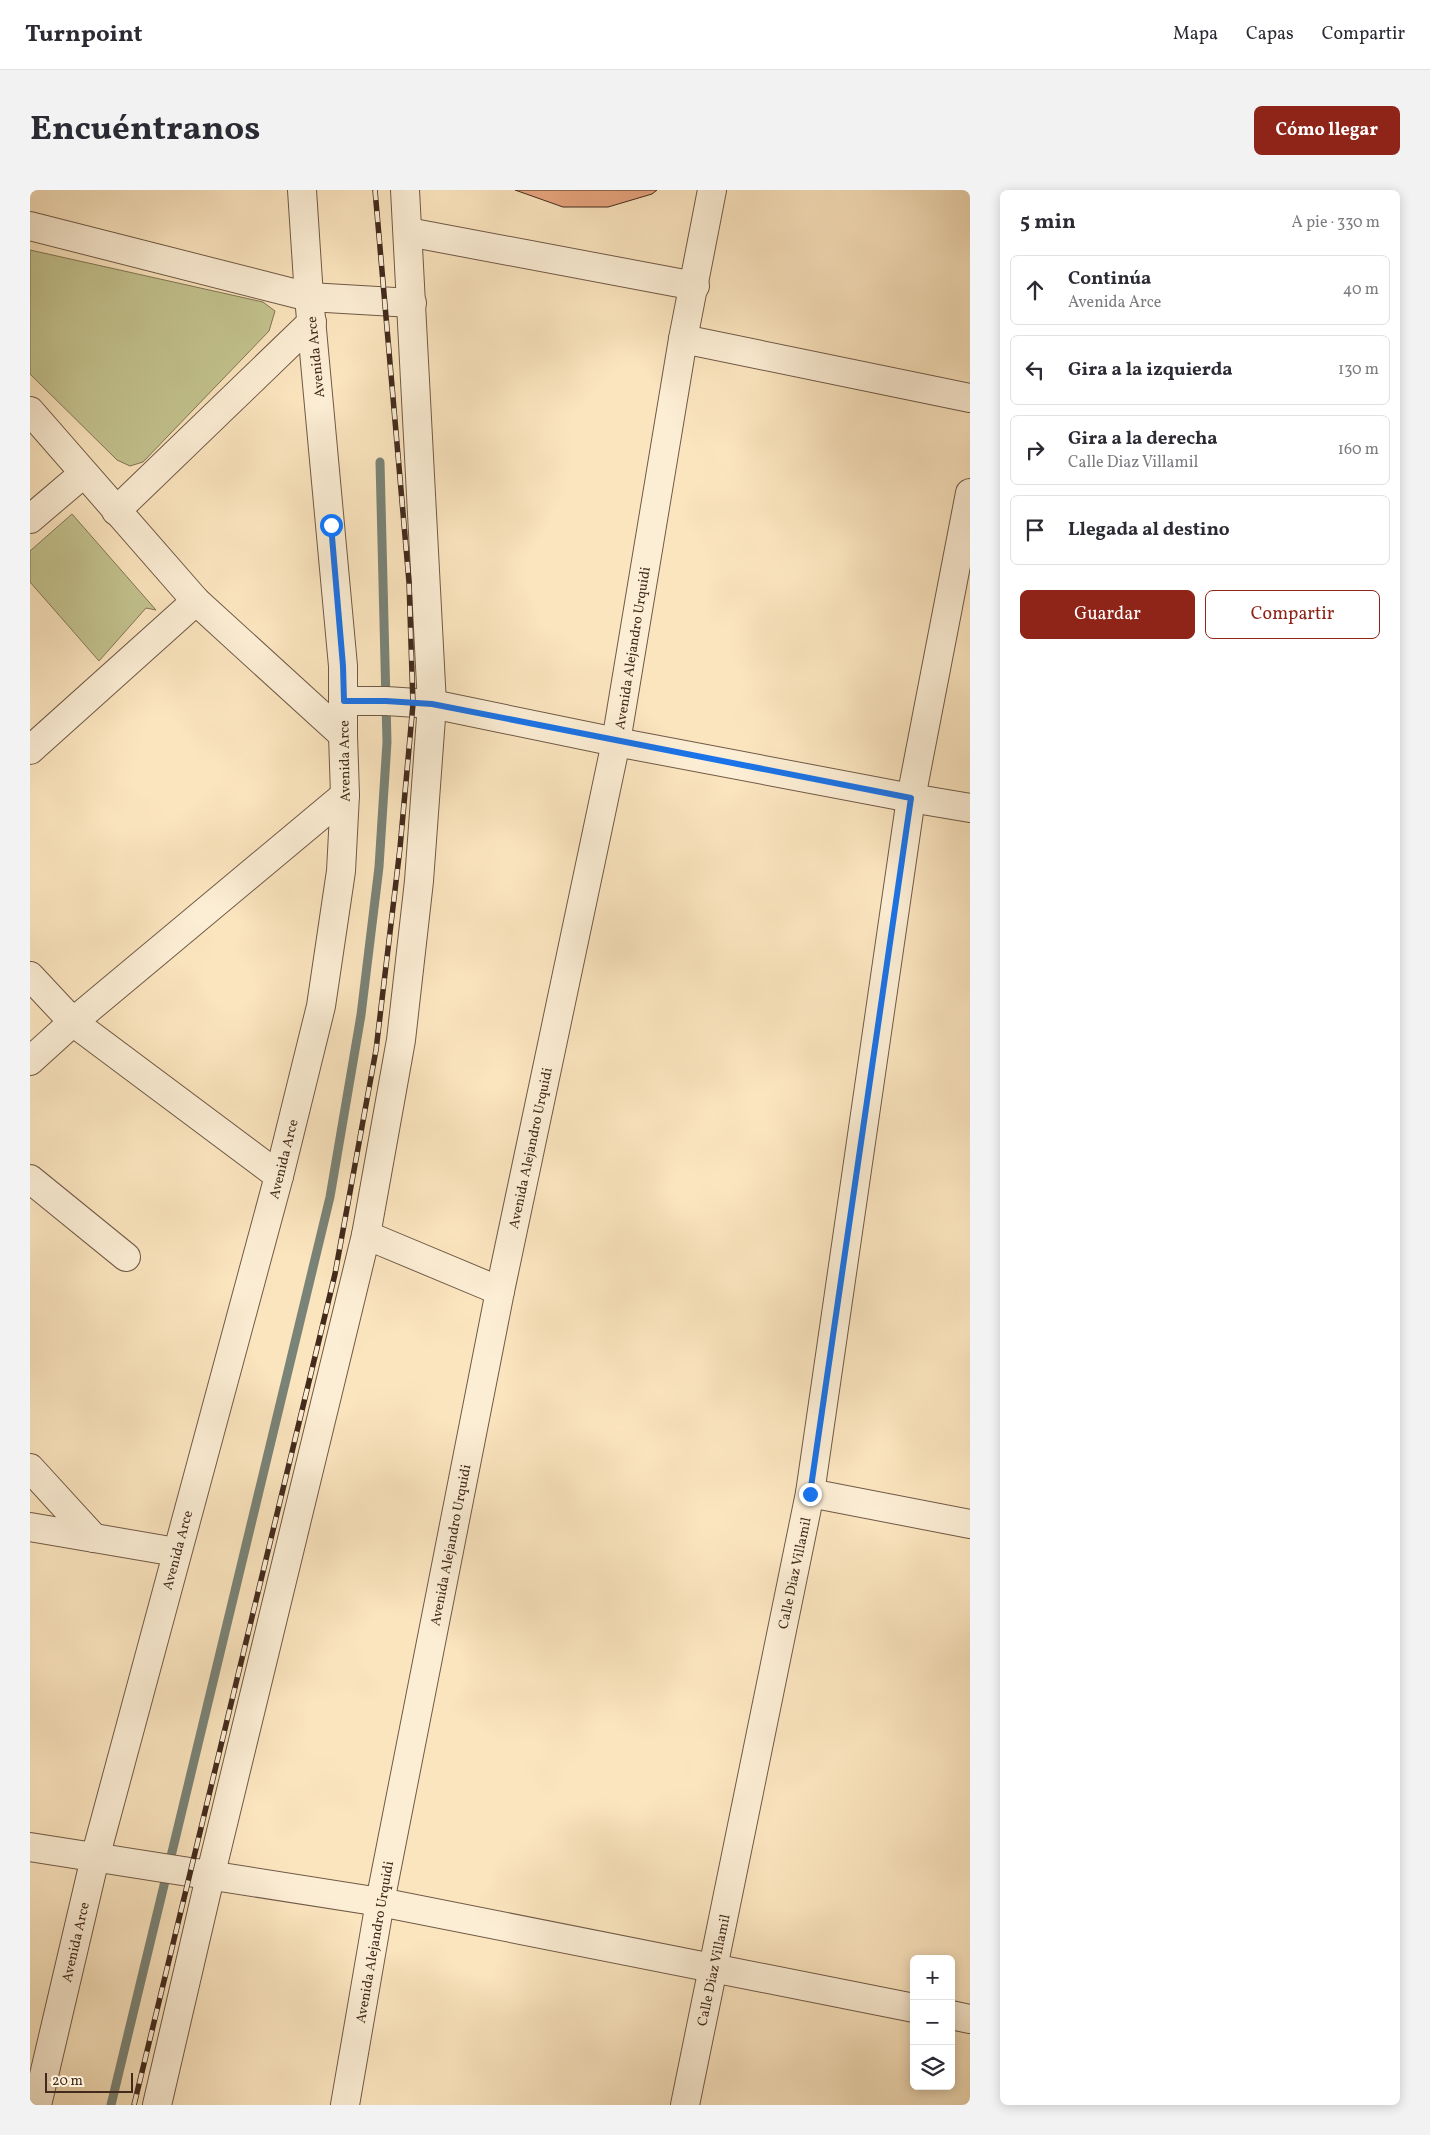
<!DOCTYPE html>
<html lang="es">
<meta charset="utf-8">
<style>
body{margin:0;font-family:Vollkorn,serif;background:#f2f2f3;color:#2b2b33}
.controls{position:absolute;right:15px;bottom:15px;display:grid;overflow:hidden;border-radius:8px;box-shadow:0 2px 12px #0003}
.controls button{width:45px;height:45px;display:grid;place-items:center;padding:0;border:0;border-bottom:1px solid #e1e1e2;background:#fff;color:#2b2b33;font:25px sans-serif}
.scale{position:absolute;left:15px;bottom:12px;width:88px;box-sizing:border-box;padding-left:5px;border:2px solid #422a1d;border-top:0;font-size:14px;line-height:18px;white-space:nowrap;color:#422a1d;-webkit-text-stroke:4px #fceed5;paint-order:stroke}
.stop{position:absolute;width:15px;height:15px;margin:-11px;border:4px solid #1a73e8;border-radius:50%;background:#fff}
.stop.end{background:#1a73e8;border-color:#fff;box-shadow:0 1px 5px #0008}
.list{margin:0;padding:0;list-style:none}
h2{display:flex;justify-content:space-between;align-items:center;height:65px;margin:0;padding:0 20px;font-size:21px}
h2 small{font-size:16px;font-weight:400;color:#7c7c81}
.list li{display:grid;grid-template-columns:32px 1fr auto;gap:15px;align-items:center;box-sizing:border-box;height:70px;margin:0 10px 10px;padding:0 10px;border:1px solid #e1e1e2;border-radius:8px}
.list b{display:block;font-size:19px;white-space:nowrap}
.list p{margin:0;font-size:16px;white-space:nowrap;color:#7c7c81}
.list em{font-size:16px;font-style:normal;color:#7c7c81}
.actions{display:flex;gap:10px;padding:15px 20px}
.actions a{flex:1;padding:11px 0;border:1px solid #8f2418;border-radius:8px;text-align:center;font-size:18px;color:#8f2418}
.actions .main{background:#8f2418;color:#fff}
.icon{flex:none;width:28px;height:28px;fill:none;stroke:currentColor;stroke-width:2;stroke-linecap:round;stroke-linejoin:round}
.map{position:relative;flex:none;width:940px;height:1915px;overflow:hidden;border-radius:8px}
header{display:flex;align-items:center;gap:30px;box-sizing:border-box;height:70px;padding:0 25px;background:#fff;border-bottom:1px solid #e1e1e2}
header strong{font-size:24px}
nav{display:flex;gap:28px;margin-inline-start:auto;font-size:18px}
.intro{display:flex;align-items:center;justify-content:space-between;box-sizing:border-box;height:120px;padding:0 30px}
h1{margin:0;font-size:35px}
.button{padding:12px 22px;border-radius:8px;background:#8f2418;color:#fff;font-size:18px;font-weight:700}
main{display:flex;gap:30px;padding:0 30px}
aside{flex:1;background:#fff;border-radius:8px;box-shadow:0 2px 12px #0003}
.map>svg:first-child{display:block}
</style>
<header>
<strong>Turnpoint</strong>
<nav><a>Mapa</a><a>Capas</a><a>Compartir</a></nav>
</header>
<div class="intro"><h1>Encuéntranos</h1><a class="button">Cómo llegar</a></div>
<main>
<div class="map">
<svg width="940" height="1915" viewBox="0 0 940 1915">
<rect width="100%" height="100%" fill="#fbe5bf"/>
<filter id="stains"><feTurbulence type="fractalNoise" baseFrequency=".004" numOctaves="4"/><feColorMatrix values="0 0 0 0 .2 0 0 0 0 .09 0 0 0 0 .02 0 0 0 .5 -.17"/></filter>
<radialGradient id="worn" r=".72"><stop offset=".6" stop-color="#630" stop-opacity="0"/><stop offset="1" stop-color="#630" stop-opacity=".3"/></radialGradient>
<g fill="#c3c38f" stroke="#827656">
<path d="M0,60l233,52 12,9 -6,20 -126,131 -13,4 -13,-6 -87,-86z"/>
<path d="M42,324l84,96 -10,-2 -47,53 -69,-79v-31z"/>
</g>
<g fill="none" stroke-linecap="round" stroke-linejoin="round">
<path stroke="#7a8377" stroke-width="9" d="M81,1915l219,-908 31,-182 18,-148 8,-125 -7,-280"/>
</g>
<path fill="#e7a47e" stroke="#422a1d" d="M485,0h142l-5,4 -44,13h-45z"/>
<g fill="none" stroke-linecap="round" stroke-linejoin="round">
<g stroke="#705946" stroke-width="30">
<g id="minor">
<path d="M0,36l279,71 103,6"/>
<path d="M378,42l287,54"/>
<path d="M653,149l287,59"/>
<path d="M0,221l166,190 147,134"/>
<path d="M86,321l196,-189"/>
<path d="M0,329l53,-45"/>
<path d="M313,511h43l46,3 184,38 295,56 59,10"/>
<path d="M0,560l166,-149"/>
<path d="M0,786l43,46 206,154"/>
<path d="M0,871l43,-39 272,-227"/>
<path d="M0,989l96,78"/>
<path d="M336,1045l134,56"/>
<path d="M0,1278l64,70"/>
<path d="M780,1303l160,31"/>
<path d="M0,1337l146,25"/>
<path d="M0,1657l350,55 534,106"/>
<path d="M921,1825l19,4"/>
<path d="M7,1915l58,-247 184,-682 42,-170 20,-135 4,-76 -2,-60v-69l-34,-369 -7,-107"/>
<path d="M127,1915l53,-228 156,-642 35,-195 18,-159 13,-177 -27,-514"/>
<path d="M315,1915l35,-203 120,-611 116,-549 67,-403 29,-149"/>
<path d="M655,1915l125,-612 101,-695 59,-305"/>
</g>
</g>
<use href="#minor" stroke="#fceed5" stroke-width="28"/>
<g stroke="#422a1d" stroke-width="5.5">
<path id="rail" d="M104,1915l201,-831 41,-224 24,-202 13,-144 -4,-122 -34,-392"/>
</g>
<use href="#rail" stroke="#fceed5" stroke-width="4" stroke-dasharray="11" stroke-linecap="butt"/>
</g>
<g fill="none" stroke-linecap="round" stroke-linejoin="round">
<path stroke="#1a73e8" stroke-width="6" d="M301,335l12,141 1,35h42l46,3 479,94 -101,696"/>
</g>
<g text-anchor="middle" stroke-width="4.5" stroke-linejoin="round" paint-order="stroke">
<g font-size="14" fill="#422a1d" stroke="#fceed5">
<text transform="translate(285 167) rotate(-96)" y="5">Avenida Arce</text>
<text transform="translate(602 458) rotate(-81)" y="5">Avenida Alejandro Urquidi</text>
<text transform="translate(314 571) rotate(-91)" y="5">Avenida Arce</text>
<text transform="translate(500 958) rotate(-78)" y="5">Avenida Alejandro Urquidi</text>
<text transform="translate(253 969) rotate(-76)" y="5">Avenida Arce</text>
<text transform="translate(420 1355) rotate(-79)" y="5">Avenida Alejandro Urquidi</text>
<text transform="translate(147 1360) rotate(-75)" y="5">Avenida Arce</text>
<text transform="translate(764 1383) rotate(-78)" y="5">Calle Diaz Villamil</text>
<text transform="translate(45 1752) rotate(-77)" y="5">Avenida Arce</text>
<text transform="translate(344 1752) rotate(-80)" y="5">Avenida Alejandro Urquidi</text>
<text transform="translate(683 1780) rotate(-78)" y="5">Calle Diaz Villamil</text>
</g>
</g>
<rect width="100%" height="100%" filter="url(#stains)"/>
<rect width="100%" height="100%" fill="url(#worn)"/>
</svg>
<div class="controls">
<button>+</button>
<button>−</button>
<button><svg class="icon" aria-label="layers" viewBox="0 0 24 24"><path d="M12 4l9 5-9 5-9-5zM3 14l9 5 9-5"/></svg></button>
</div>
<div class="scale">20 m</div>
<div class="stop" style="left:301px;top:335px"></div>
<div class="stop end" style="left:780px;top:1304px"></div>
</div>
<aside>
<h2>5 min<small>A pie · 330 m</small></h2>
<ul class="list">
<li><svg class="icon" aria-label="ahead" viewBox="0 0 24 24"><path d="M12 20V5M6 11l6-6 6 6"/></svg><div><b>Continúa</b><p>Avenida Arce</p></div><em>40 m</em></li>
<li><svg class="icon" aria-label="left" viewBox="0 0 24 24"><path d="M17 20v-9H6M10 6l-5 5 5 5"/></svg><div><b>Gira a la izquierda</b></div><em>130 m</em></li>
<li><svg class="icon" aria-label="right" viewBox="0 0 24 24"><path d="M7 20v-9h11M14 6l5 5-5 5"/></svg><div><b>Gira a la derecha</b><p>Calle Diaz Villamil</p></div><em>160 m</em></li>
<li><svg class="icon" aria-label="arrive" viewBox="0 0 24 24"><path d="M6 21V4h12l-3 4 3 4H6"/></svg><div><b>Llegada al destino</b></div></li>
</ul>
<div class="actions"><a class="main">Guardar</a><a>Compartir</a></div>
</aside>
</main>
